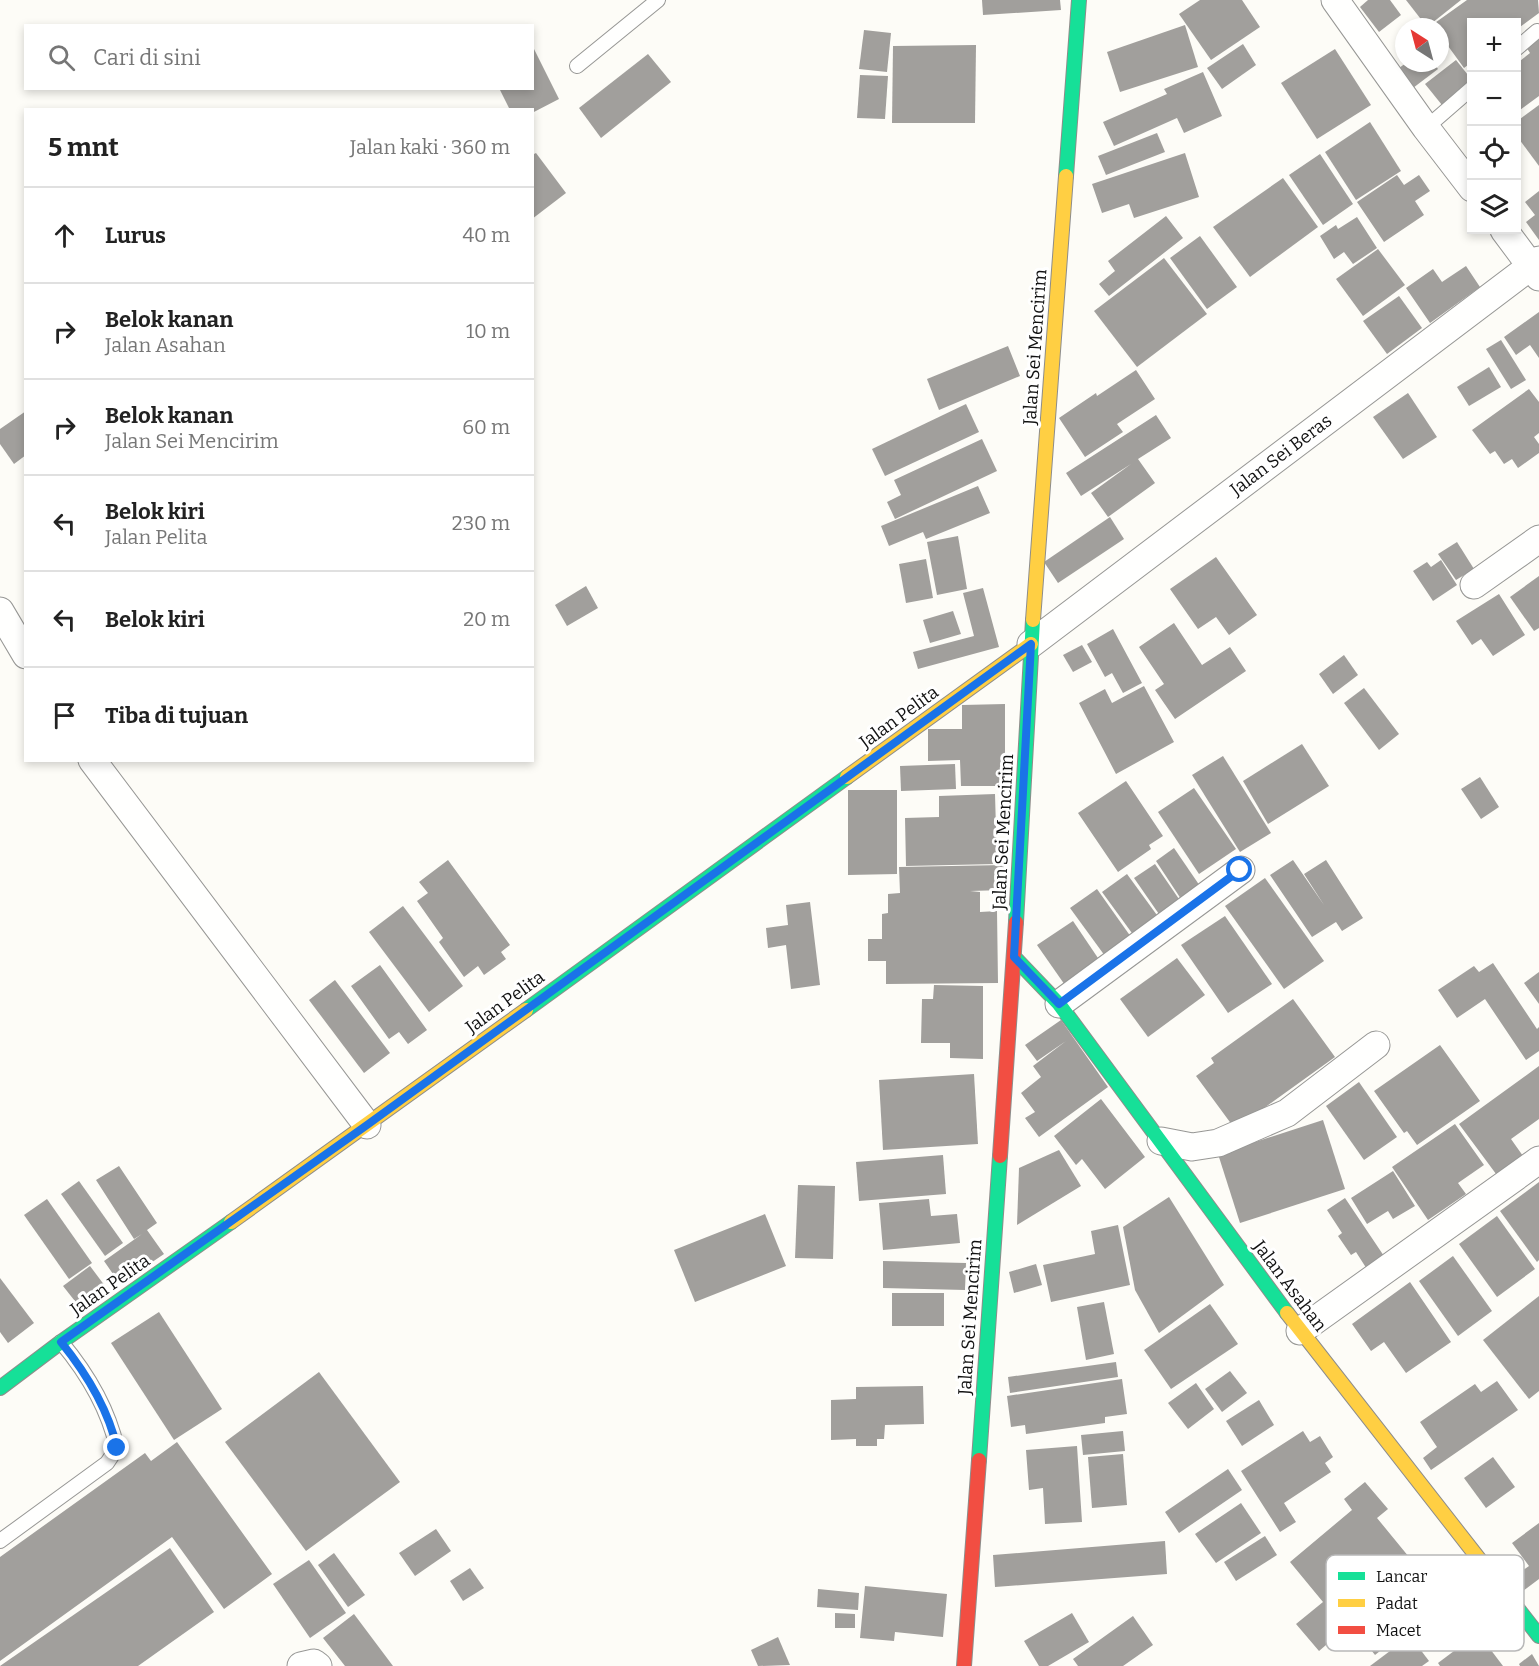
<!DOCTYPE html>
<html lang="id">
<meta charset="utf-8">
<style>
body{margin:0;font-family:Bitter,serif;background:#f2f2f2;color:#222}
.controls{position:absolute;right:18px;top:18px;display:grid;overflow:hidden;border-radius:0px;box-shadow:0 3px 9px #0003}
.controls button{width:54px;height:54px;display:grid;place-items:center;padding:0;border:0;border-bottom:2px solid #e0e0e0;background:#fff;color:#222;font:30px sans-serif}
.compass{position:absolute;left:1395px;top:18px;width:54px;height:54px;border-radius:50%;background:#fff;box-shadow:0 3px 9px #0003;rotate:324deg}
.stop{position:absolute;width:18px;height:18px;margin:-14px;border:4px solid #1a73e8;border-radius:50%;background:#fff}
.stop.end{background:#1a73e8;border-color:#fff;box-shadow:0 2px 6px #0008}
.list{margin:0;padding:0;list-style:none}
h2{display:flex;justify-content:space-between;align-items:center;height:78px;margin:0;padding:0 24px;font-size:26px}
h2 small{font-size:20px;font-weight:400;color:#767676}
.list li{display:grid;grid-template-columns:39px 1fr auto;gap:18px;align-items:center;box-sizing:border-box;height:96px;padding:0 24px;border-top:2px solid #e0e0e0}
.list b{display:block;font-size:22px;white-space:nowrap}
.list p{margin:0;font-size:20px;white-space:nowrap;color:#767676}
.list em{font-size:20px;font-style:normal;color:#767676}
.icon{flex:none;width:33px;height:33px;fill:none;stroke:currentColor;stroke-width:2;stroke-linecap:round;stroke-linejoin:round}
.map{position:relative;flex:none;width:1539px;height:1666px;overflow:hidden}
.search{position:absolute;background:#fff;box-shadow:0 3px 9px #0003;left:24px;top:24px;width:510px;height:66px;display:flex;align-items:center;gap:15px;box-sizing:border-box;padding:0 21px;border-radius:0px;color:#767676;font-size:22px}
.panel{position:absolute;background:#fff;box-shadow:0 3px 9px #0003;left:24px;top:108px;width:510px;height:654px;border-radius:0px}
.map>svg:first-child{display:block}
</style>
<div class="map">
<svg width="1539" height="1666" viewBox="0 0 1539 1666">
<rect width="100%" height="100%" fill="#fdfcf7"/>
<g fill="#a19f9c">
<path d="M982,0h78l1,10 -78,5z"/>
<path d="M1200,0h42l18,27 -49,33 -32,-46z"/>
<path d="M1368,0h22l11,15 -22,17 -19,-25z"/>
<path d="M1406,0h55l-34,27z"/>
<path d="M1467,0h71l1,13 -23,17v-8h-44v40l-8,6 -24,-33v-8h-6l-2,-2z"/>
<path d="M1185,25l13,42 -78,25 -13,-40z"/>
<path d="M864,30l27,3 -4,39 -28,-3z"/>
<path d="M1539,38v58l-23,17v-49l14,-11 -4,-6z"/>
<path d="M1243,44l13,21 -34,24 -15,-21z"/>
<path d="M532,45l27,54 -27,14v-3h-22l-11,-22h33z"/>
<path d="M976,45l-1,78h-83l1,-77z"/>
<path d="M1335,49l36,56 -54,34 -36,-56z"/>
<path d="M648,54l23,28 -70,56 -22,-30z"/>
<path d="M1456,60l16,20v2l-30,23 -17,-21z"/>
<path d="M1406,63h27l5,6 -25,19 -14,-20z"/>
<path d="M1203,72l19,44 -38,17 -7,-15 -63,28 -11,-24 64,-28 -3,-5z"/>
<path d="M860,75l28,1 -3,43 -28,-1z"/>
<path d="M1539,105v61l-23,-31v-13z"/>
<path d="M1370,122l31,49 -45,29 -31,-48z"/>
<path d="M1157,133l8,19 -59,23 -8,-19z"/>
<path d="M536,153l30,40 -34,26v-64z"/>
<path d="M1185,153l14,44 -65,21 -5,-14 -27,9 -10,-29z"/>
<path d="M1320,154l33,50 -30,21 -34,-50z"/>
<path d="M1397,175l7,10 15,-10 11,16 -15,10 9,14 -40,27 -27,-40z"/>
<path d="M1283,178l35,49 -68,50 -37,-50z"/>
<path d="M1539,191v49l-13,-18 9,-7 -10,-13z"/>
<path d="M1166,216l17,22 -74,58 -10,-12 16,-13 -7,-10z"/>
<path d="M1357,217l20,31 -24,16 -9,-12 -10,7 -14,-23 16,-11 2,4z"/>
<path d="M1200,236l37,51 -30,22 -37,-51z"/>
<path d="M1378,249l27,36 -42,31 -27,-37z"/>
<path d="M1164,258l43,56 -70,53 -43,-56z"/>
<path d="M1466,266l14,21 -50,36 -24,-35 27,-19 9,13z"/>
<path d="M1399,296l23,32 -35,26 -24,-33z"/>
<path d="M1539,312v46l-9,-13 -14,10 -12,-18z"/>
<path d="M1501,340l25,40 -15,9 -25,-40z"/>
<path d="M1008,346l12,30 -81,34 -12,-31z"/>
<path d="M1489,367l12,20 -32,19 -12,-19z"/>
<path d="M1136,370l19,29 -38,25 6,8 -38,25 -26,-39 37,-25 1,3z"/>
<path d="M1529,389l10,13v31l-5,4 5,7v9l-21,15 -6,-9 -8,5 -9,-13 -5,3 -18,-24z"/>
<path d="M1408,393l29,44 -34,22 -30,-42z"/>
<path d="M966,404l13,28 -94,44 -13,-27z"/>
<path d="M26,411v44l-12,9 -14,-20v-15z"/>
<path d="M1156,415l15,23 -33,21 17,24 -47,34 -17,-24 40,-29 -50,32 -15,-23z"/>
<path d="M982,439l15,32 -102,48 -8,-17 14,-7 -7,-15z"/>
<path d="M978,486l12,27 -64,26 -3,-7 -34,14 -8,-20z"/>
<path d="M1110,517l14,22 -66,44 -14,-21z"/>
<path d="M958,536l9,53 -30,6 -10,-53z"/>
<path d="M1457,542l17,27 -18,11 -18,-26z"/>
<path d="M1216,557l41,58 -28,20 -13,-18 -18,12 -28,-40z"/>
<path d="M926,559l7,39 -27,5 -7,-39z"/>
<path d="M1441,560l16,25 -24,16 -20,-30 14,-9 4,5z"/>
<path d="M1539,576v52l-5,3 -24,-34z"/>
<path d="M586,586l12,22 -31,18 -12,-21z"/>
<path d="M983,588l16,59 -81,22 -5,-17 61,-16 -11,-43z"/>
<path d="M1499,594l26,41 -32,21 -12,-17 -9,6 -16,-24z"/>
<path d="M953,611l8,23 -31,9 -7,-23z"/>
<path d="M1174,623l28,42 28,-18 16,24 -71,48 -20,-29 9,-6 -25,-37z"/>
<path d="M1113,629l29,54 -19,10 -11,-20 -7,4 -18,-33z"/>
<path d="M1082,645l10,17 -19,10 -10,-17z"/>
<path d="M1344,655l14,20 -25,19 -14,-20z"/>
<path d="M1144,686l30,56 -58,32 -37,-71 26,-14 7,14z"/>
<path d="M1364,688l35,46 -20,16 -35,-47z"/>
<path d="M1005,704v82h-44l-1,-26 -32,1v-32h34v-24z"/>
<path d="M1302,744l27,42 -61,38 -25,-43z"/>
<path d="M1223,756l48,77 -31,19 -48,-77z"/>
<path d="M955,764l1,25 -55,2 -1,-25z"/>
<path d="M1480,777l19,30 -18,12 -20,-30z"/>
<path d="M1126,781l37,55 -14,9 2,4 -33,23 -40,-59z"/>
<path d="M1194,788l42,61 -37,25 -41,-62z"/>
<path d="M848,790h49v84l-49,1z"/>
<path d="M995,794l2,70 -91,2 -1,-48 34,-1v-21z"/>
<path d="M1174,848l28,41 -19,13 -27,-41z"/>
<path d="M448,860l62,85 -9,7 5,7 -22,16 -6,-9 -14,11 -25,-35 4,-4 -26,-37 11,-8 -9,-11z"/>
<path d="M1293,860l31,45 -20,-31 22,-14 37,58 -21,13 -6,-9 -24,15 -42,-62z"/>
<path d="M1155,864l26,38 -20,15 -27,-39z"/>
<path d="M1004,865v25l-34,1 10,1v20l17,-1 1,72 -112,1v-23h-18v-22h14v-25l6,-1v-19l12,-1 -1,-26z"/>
<path d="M1127,874l35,48 -25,18 -35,-48z"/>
<path d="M1265,878l59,83 -40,28 -59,-83z"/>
<path d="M1097,889l34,48 -26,19 -35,-48z"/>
<path d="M810,902l10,83 -29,4 -5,-44 -18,3 -2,-20 22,-3 -2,-20z"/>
<path d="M403,906l60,80 -34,26 -60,-80z"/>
<path d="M1225,916l47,68 -44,29 -47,-68z"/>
<path d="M1073,921l29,43 -35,24 -30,-43z"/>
<path d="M1177,958l28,37 -57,42 -28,-38z"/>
<path d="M1493,963l44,66 2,-2v24l-13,9 -41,-61 -28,19 -19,-28 36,-24 5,6z"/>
<path d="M380,965l47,65 -19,14 -9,-12 -10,7 -38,-53z"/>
<path d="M1539,972v32l-15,-21z"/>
<path d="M335,980l55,73 -26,20 -55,-73z"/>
<path d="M934,985l49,1v73l-33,-1v-15h-29l1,-44h11z"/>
<path d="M1293,999l42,58 -100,72 -39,-53 18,-13 -3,-5z"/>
<path d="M1061,1020l47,67 -69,50 -14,-19 10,-6 -14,-19 20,-16 -8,-11 33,-25 -29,20 -12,-16z"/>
<path d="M1440,1045l40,56 -63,44 -10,-14 -3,2 -30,-42z"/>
<path d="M1539,1066v53l-28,20 17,24 -26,19 -43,-58z"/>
<path d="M974,1074l4,70 -95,6 -4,-70z"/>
<path d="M1359,1082l38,55 -33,23 -38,-54z"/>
<path d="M1101,1099l44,58 -40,32 -23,-30 -6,6 -22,-29z"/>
<path d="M1323,1120l22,69 -105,34 -22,-69z"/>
<path d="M1455,1124l29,41 -26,18 8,11 -38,26 -36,-53z"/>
<path d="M1059,1150l22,36 -64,39 2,-57z"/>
<path d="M943,1155l3,39 -87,7 -3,-39z"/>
<path d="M119,1166l38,57 -10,7 17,24 -44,30 -16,-23 38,-27 -8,5 -38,-59z"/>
<path d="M1393,1171l22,35 -22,13 -5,-8 -21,13 -16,-26z"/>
<path d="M79,1181l44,62 -18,13 -44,-62z"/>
<path d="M1539,1182v78l-2,2 -37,-51z"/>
<path d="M798,1185l37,1 -2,73 -38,-1z"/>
<path d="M1169,1197l55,88 -65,48 -24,-43 -12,-63z"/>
<path d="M1345,1198l45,67 -18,12 -16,-25 -5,3 -13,-19 4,-3 -15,-23z"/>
<path d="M47,1199l45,64 -23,16 -45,-64z"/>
<path d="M929,1199l2,17 26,-2 3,29 -77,7 -4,-47z"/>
<path d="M765,1214l21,52 -91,36 -21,-52z"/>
<path d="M1497,1216l38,53 -38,28 -38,-53z"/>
<path d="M1118,1225l12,60 -79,17 -8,-37 52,-11 -4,-23z"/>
<path d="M1453,1256l39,55 -34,25 -39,-55z"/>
<path d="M883,1261l83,2 -1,27 -82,-2z"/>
<path d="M1036,1264l6,21 -28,8 -5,-21z"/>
<path d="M90,1266l15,20 -27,19 -15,-19z"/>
<path d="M0,1278l34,45 -26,20 -8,-11z"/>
<path d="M1410,1282l41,60 -45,31 -22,-31 -13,9 -19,-27z"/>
<rect x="892" y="1293" width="52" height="33"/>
<path d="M1539,1296v95l-10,8 -46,-59z"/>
<path d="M1104,1302l10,52 -28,6 -9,-53z"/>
<path d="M1210,1304l28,40 -67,45 -27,-39z"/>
<path d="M159,1312l63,97 -48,31 -63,-97z"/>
<path d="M1116,1362l2,15 -108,16 -2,-16z"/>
<path d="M1230,1371l17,22 -25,19 -17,-23z"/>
<path d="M319,1372l81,110 -94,69 -81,-109z"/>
<path d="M1122,1379l5,35 -22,3v6l-79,11 -1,-9 -14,2 -4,-31z"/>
<path d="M1497,1381l21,29 -87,60 -8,-12 14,-11 -17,-25 55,-38 6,8z"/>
<path d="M1196,1383l18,26 -26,20 -20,-26z"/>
<path d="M923,1386l1,38 -39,1 -1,14h-7v7h-21v-7l-25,1v-40l25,-1v-12z"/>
<path d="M1259,1400l15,25 -32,21 -16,-25z"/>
<path d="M1123,1431l2,20 -42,4 -2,-20z"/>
<path d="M1303,1431l7,11 10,-6 13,21 -8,6 6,9 -47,31 12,19 -16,10 -39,-61z"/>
<path d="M177,1442l95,132 -48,35 -52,-72 -172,124v-104l145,-104 6,8z"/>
<path d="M1077,1446l5,76 -37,2 -2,-36 -14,2 -3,-40z"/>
<path d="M1123,1454l4,51 -35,3 -4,-51z"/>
<path d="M1493,1457l22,30 -29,21 -22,-30z"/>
<path d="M1228,1469l14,21 -63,43 -14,-21z"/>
<path d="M1365,1482l23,27 -11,9 32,39 -73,60 10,11 -27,23 -23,-27 27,-22 -33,-40 62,-52 -8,-11z"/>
<path d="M1241,1503l20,30 -45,30 -21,-29z"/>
<path d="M1539,1523v56l-16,12 -10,-14 16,-11 -17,-23z"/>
<path d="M436,1529l15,22 -36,25 -16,-23z"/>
<path d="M1265,1536l12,19 -41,26 -12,-19z"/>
<path d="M1165,1541l2,33 -172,13 -2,-32z"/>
<path d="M170,1548l44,64 -76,54h-138z"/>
<path d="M334,1553l31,42 -17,12 -30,-42z"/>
<path d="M309,1560l37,53 -36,25 -37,-54z"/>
<path d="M1429,1563l23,30 -77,62 -24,-31z"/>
<path d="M470,1568l14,20 -21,13 -13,-20z"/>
<path d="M865,1586l82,8 -4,43 -48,-5 -1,9 -34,-3z"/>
<path d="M818,1589l41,4 -1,17 -41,-3z"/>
<path d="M835,1613l20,1v14h-20z"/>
<path d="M1072,1613l17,29 -41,24h-9l-15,-25z"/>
<path d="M354,1614l39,52h-48l-22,-28z"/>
<path d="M1133,1616l20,29 -30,21h-45l-5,-7z"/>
<path d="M1478,1633l25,33h-63l-2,-3z"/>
<path d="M1410,1636l19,25 -7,5h-52z"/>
<path d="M778,1637l12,28 -32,1 -7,-16z"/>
<path d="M1532,1654l7,12h-19l-1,-2z"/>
</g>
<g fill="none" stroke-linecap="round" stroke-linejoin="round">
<g stroke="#979795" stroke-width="16">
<g id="lane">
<path d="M1516,49l21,-18"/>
<path d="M577,66l81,-66"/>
<path d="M1426,128l46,-40"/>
<path d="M0,1541l107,-78 10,-15c-9,-40 -30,-75 -56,-106"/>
</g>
</g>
<g stroke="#979795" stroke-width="29">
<g id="street">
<path d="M1335,0l91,128 46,60"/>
<path d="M1504,230l35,47"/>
<path d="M1474,585l65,-46"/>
<path d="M0,611l26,44"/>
<path d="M1031,644l508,-384"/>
<path d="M92,760l275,365"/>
<path d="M1059,1004l182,-134"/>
<path d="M1161,1141l31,6 26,-4 69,-30 89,-68"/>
<path d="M1300,1331l239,-171"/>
<path d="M301,1666l13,-3 4,3"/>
</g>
</g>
<g stroke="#8e8d8b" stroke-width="16">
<g id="fast">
<path d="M1066,176l13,-176"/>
<path d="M1016,922l17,-302"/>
<path d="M1014,957l45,47 228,309"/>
<path d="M526,1010l321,-233"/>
<path d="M0,1388l61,-46 170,-120"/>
<path d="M979,1460l21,-304"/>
<path d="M1486,1568l53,68"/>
</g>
</g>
<g stroke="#8e8d8b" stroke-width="16">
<g id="slow">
<path d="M1033,620l33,-444"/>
<path d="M847,777l184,-133"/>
<path d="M231,1222l295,-212"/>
<path d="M1287,1313l199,255"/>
</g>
</g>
<g stroke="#8e8d8b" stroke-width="16">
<g id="jam">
<path d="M1000,1156l16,-234"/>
<path d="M964,1666l15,-206"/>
</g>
</g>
<use href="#lane" stroke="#fffffe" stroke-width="14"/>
<use href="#street" stroke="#fffffe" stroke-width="27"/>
<use href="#fast" stroke="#16e098" stroke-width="14"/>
<use href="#slow" stroke="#ffcf43" stroke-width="14"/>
<use href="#jam" stroke="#f24e42" stroke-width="14"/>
</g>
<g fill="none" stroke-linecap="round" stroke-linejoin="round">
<path stroke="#1a73e8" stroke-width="8" d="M117,1448c-9,-40 -31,-75 -56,-106l306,-217 664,-481 -17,313 45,47 181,-134"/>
</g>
<g text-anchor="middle" stroke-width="6" stroke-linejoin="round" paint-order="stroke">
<g font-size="18" fill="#111" stroke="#fff">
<text transform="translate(1035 347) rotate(-86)" y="6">Jalan Sei Mencirim</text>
<text transform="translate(1281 455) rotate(-37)" y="6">Jalan Sei Beras</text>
<text transform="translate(899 717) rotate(-36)" y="6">Jalan Pelita</text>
<text transform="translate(1003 832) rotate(-87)" y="6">Jalan Sei Mencirim</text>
<text transform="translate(505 1002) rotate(-36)" y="6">Jalan Pelita</text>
<text transform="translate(110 1285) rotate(-35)" y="6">Jalan Pelita</text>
<text transform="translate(1290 1286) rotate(53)" y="6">Jalan Asahan</text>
<text transform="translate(970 1317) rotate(-86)" y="6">Jalan Sei Mencirim</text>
</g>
</g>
<rect x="1326" y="1555" width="198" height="96" rx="9" fill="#fff" stroke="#b8b8b8" stroke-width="1.5"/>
<rect x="1338" y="1572" width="27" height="8" fill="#16e098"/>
<rect x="1338" y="1599" width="27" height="8" fill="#ffcf43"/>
<rect x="1338" y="1626" width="27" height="8" fill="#f24e42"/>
<g font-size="16" fill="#111">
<text x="1376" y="1582">Lancar</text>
<text x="1376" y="1609">Padat</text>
<text x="1376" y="1636">Macet</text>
</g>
</svg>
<div class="controls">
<button>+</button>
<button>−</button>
<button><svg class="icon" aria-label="locate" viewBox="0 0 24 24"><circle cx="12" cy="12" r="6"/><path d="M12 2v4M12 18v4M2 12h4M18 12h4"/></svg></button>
<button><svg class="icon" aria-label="layers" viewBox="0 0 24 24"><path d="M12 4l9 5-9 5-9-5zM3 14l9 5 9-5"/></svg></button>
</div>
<svg class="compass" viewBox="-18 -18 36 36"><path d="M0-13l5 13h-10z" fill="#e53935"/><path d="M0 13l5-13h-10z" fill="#767676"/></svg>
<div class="stop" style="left:1240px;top:870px"></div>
<div class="stop end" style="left:117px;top:1448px"></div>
<div class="search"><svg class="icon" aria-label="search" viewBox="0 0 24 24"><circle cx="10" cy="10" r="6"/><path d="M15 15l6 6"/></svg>Cari di sini</div>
<section class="panel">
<h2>5 mnt<small>Jalan kaki · 360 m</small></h2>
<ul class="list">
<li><svg class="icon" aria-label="ahead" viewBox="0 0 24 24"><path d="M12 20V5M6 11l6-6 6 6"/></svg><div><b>Lurus</b></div><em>40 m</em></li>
<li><svg class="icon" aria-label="right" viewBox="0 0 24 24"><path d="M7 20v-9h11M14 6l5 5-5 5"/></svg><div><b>Belok kanan</b><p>Jalan Asahan</p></div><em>10 m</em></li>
<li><svg class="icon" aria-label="right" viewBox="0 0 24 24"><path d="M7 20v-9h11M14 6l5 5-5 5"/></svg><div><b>Belok kanan</b><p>Jalan Sei Mencirim</p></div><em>60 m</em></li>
<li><svg class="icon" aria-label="left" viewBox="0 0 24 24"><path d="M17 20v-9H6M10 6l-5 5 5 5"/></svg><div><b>Belok kiri</b><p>Jalan Pelita</p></div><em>230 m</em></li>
<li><svg class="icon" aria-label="left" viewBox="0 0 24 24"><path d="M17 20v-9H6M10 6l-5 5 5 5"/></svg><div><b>Belok kiri</b></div><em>20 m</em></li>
<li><svg class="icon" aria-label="arrive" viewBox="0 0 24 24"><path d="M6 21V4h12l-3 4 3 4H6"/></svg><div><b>Tiba di tujuan</b></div></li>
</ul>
</section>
</div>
